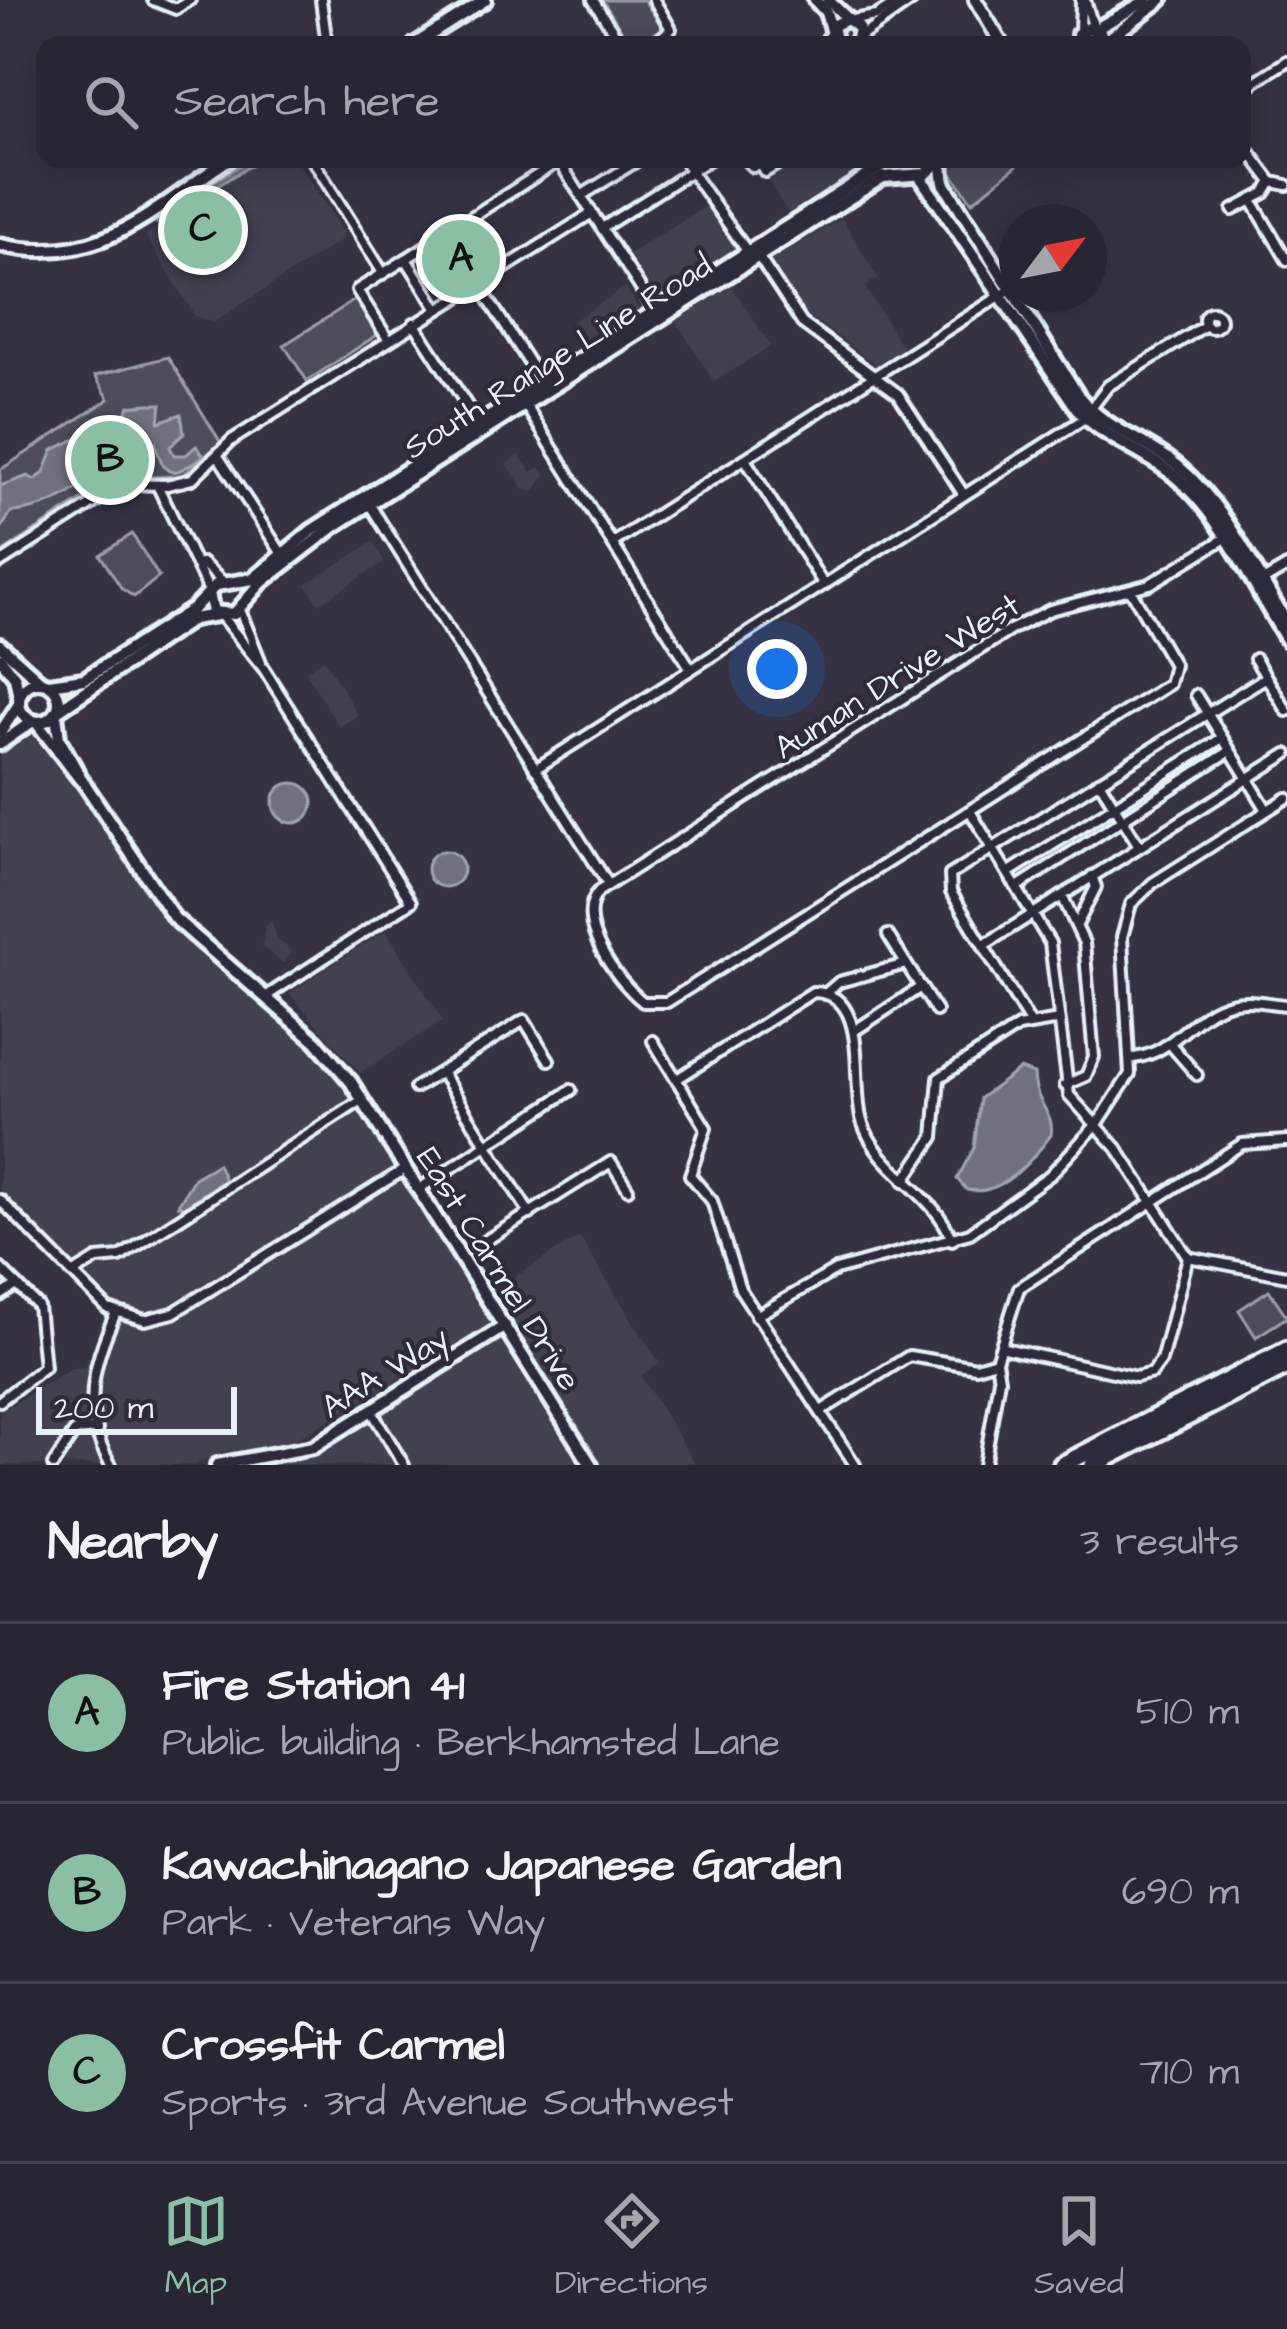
<!DOCTYPE html>
<meta charset="utf-8">
<style>
body{margin:0;font-family:"Architects Daughter",sans-serif;background:#34323f;color:#f1f3f6}
.compass{position:absolute;left:999px;top:204px;width:108px;height:108px;border-radius:50%;background:#282633;box-shadow:0 6px 30px #0003;rotate:58deg}
.scale{position:absolute;left:36px;bottom:30px;width:201px;box-sizing:border-box;padding-left:12px;border:6px solid #e8f1f8;border-top:0;font-size:33px;line-height:42px;white-space:nowrap;color:#e8f1f8;-webkit-text-stroke:9px #2f2a3d;paint-order:stroke}
.you{position:absolute;left:777px;top:669px;width:42px;height:42px;margin:-30px;border:9px solid #fff;border-radius:50%;background:#1a73e8;box-shadow:0 0 0 18px #1a73e833}
.badge{display:grid;place-items:center;width:78px;height:78px;border-radius:50%;background:#8abfa5;color:#111;font-size:39px;font-weight:700}
.pin{position:absolute;translate:-50% -50%;border:6px solid #fff;box-shadow:0 3px 12px #0006}
.list{margin:0;padding:0;list-style:none}
h2{display:flex;justify-content:space-between;align-items:center;height:156px;margin:0;padding:0 48px;font-size:51px}
h2 small{font-size:39px;font-weight:400;color:#a5a5ac}
.list li{display:grid;grid-template-columns:78px 1fr auto;gap:36px;align-items:center;box-sizing:border-box;height:180px;padding:0 48px;border-top:3px solid #44434e}
.list b{display:block;font-size:45px;white-space:nowrap}
.list p{margin:0;font-size:39px;white-space:nowrap;color:#a5a5ac}
.list em{font-size:39px;font-style:normal;color:#a5a5ac}
.icon{flex:none;width:66px;height:66px;fill:none;stroke:currentColor;stroke-width:2;stroke-linecap:round;stroke-linejoin:round}
.map{position:relative;flex:none;width:1287px;height:1465px;overflow:hidden}
.search{position:absolute;background:#282633;box-shadow:0 6px 30px #0003;left:36px;right:36px;top:36px;height:132px;display:flex;align-items:center;gap:30px;box-sizing:border-box;padding:0 42px;border-radius:24px;color:#a5a5ac;font-size:45px}
.sheet{height:696px;background:#282633}
nav{display:flex;justify-content:space-around;align-items:center;box-sizing:border-box;height:168px;border-top:3px solid #44434e;background:#282633;font-size:33px;color:#a5a5ac}
nav a{display:grid;justify-items:center;gap:6px}
nav .on{color:#8abfa5}
.map>svg:first-child{display:block}
</style>
<div class="map">
<svg width="1287" height="1465" viewBox="0 0 1287 1465">
<rect width="100%" height="100%" fill="#363244"/>
<filter id="ink" filterUnits="userSpaceOnUse"><feTurbulence type="fractalNoise" baseFrequency=".00833" numOctaves="2"/><feDisplacementMap in="SourceGraphic" scale="24" xChannelSelector="R" yChannelSelector="G"/><feConvolveMatrix kernelMatrix="1 2 1 2 8 2 1 2 1" color-interpolation-filters="sRGB"/></filter>
<g filter="url(#ink)">
<g fill="#433f51">
<path d="M262,159h33l49,74 -4,8 -127,82 -18,-7 -50,-81z"/>
<path d="M754,159h120l-86,54z"/>
<path d="M719,197l28,45 -90,56 -28,-44z"/>
<path d="M842,218l36,60 -13,9 38,61 -27,17 -71,-52 -34,-52z"/>
<path d="M732,286l39,60 -57,36 -38,-61z"/>
<path d="M625,287l15,24 -52,34 -15,-24z"/>
<path d="M519,455l13,17 8,-5 6,8 -12,17 -9,-2 -19,-26z"/>
<path d="M373,542l12,20 -66,42 -13,-20z"/>
<path d="M324,659l34,56 -19,12 -34,-56z"/>
<path d="M32,730l48,56 102,149 131,109 24,30 128,197 12,-9 18,27 84,-52 81,126 -19,13 55,89h-285l-32,-53 59,-38 -8,-13 -142,83 -67,8 -26,13h-195v-53l71,-44 14,-1 20,-47 -2,-10 -103,-104v-457z"/>
<path d="M271,921l7,19 14,11 -9,12 -21,-16 3,-21z"/>
<path d="M386,930l57,91 -83,52 -71,-80z"/>
<path d="M369,1418l30,47h-167l62,-6z"/>
</g>
<g fill="#4d4b5c" stroke="#9a9eaa" stroke-width="3">
<path d="M602,0h42l19,29 -32,16z"/>
<path d="M952,159h73l-53,43 -21,-30z"/>
<path d="M355,300l22,35 -70,46 -23,-36z"/>
<path d="M168,357l53,86 -39,33 -67,2 -115,76v-84l109,-71 -14,-23z"/>
<path d="M132,534l27,43 -25,20 -12,-8 -22,-34z"/>
<path d="M1269,1290l18,27 -31,20 -17,-27z"/>
</g>
<g fill="#70717f" stroke="#a0a4af" stroke-width="3">
<path d="M249,159h12l-103,63 3,-7z"/>
<path d="M148,404h13l-2,18 22,-8 3,19 -14,14 4,8h12l10,-9 8,10c-33,22 -38,24 -49,-13l-16,-10 -13,-19 3,-8z"/>
<path d="M97,421l14,16c-1,43 -62,74 -100,75l-11,19v-45l28,-10 7,4 9,-7 9,-23 33,-16z"/>
<circle cx="293" cy="803" r="20"/>
<circle cx="445" cy="869" r="18"/>
<path d="M1020,1069l14,5c1,33 21,37 17,61 -19,25 -49,62 -84,55l-10,-11 17,-31 6,-50z"/>
<path d="M218,1164l7,16 -42,27 -5,-2 16,-27z"/>
</g>
<g fill="none" stroke-linecap="round" stroke-linejoin="round">
<g stroke="#e8f1f8" stroke-width="16">
<g id="street">
<path d="M153,0l23,9 14,-9"/>
<path d="M321,0l6,45"/>
<path d="M593,0l29,45"/>
<path d="M974,0l27,45"/>
<path d="M977,0l27,45"/>
<path d="M1085,0l9,29"/>
<path d="M853,20l23,-4 25,-16"/>
<path d="M1080,32l1,-32"/>
<path d="M860,37l53,-37"/>
<path d="M653,45l18,-16 -17,-29"/>
<path d="M822,45l8,-11"/>
<path d="M1242,90l45,-29"/>
<path d="M1242,142l30,40 15,3"/>
<path d="M312,159l71,114"/>
<path d="M684,159l4,7"/>
<path d="M745,159l8,8 12,-8"/>
<path d="M558,160l97,151"/>
<path d="M761,165l4,7 21,-13"/>
<path d="M694,176l53,75"/>
<path d="M581,196l59,-37"/>
<path d="M1252,201l35,59"/>
<path d="M1233,210l32,-17 7,-11"/>
<path d="M602,228l108,-69"/>
<path d="M406,259l153,-98"/>
<path d="M760,259l42,64 96,71 66,101"/>
<path d="M478,283l64,100"/>
<circle cx="1212" cy="320" r="8"/>
<path d="M414,323l65,101"/>
<path d="M388,339l-31,-49 49,-31 31,49"/>
<path d="M526,406l165,263"/>
<path d="M218,456l64,98"/>
<path d="M745,459l79,126"/>
<path d="M157,485l52,106"/>
<path d="M370,505l238,379"/>
<path d="M613,543l398,-254"/>
<path d="M0,563l124,-79 43,1 25,-6 40,-39 360,-227"/>
<path d="M202,563l21,19"/>
<path d="M1263,581l24,-14"/>
<path d="M1131,591l43,74 -5,19 -502,318h-24c-26,-21 -71,-81 -44,-111l413,-262 38,-19 100,-26 74,-45"/>
<path d="M240,610l21,52"/>
<path d="M222,617l42,52 147,233 -146,95"/>
<path d="M1255,659l32,52"/>
<path d="M1196,695l71,115"/>
<path d="M535,769l547,-349 26,-34 98,-61"/>
<path d="M1099,781l40,65"/>
<path d="M970,811l80,132 19,152 48,53 71,109"/>
<path d="M1008,873l214,-135"/>
<path d="M1017,887l213,-136"/>
<path d="M1062,896l22,47 10,114 -8,19 -21,9"/>
<path d="M1078,923l18,-36 -4,-11"/>
<path d="M888,935l48,76"/>
<path d="M984,945l303,-191"/>
<path d="M825,994l14,-12 67,-18"/>
<path d="M1030,1023l-79,-131 -1,-17 316,-198"/>
<path d="M854,1031l67,-44"/>
<path d="M653,1041l53,87 -16,47 22,26 28,88 115,176"/>
<path d="M1170,1044l27,31"/>
<path d="M1133,1058c41,-4 58,-45 97,-55 19,-5 38,1 57,2"/>
<path d="M441,1072l89,142"/>
<path d="M677,1079l136,-87c59,0 37,93 49,129 16,51 73,71 90,119"/>
<path d="M415,1088l109,-68 25,40"/>
<path d="M904,1181l30,-44 5,-59 79,-51 41,-7"/>
<path d="M419,1189l152,-99"/>
<path d="M0,1200l108,109 37,11 28,-7 232,-144"/>
<path d="M477,1246l134,-84 17,27"/>
<path d="M1188,1257l99,19"/>
<path d="M0,1268l38,38 6,61 -44,34"/>
<path d="M74,1273l23,-14 23,-2 242,-157"/>
<path d="M0,1296l17,-11"/>
<path d="M756,1316l80,-46 134,-37 80,-58 48,-52 32,-49 -8,-137 9,-33 22,-21 134,-85"/>
<path d="M1004,1348l132,29 16,-4 9,-12 27,-104"/>
<path d="M371,1410l33,55"/>
<path d="M821,1411l88,-55 67,11 20,-6"/>
<path d="M53,1465l22,-34 22,-2"/>
<path d="M111,1465c-31,-51 -19,-102 5,-152"/>
<path d="M984,1465l15,-86 -3,-18 23,-73 223,-144 45,-3"/>
</g>
</g>
<g stroke="#e8f1f8" stroke-width="20">
<g id="secondary">
<path d="M815,0l11,12 5,18"/>
<path d="M828,0l20,19"/>
<path d="M1096,29l51,-29"/>
<path d="M1078,34l11,-6 12,6"/>
<path d="M1103,43l58,-43"/>
<path d="M414,45l71,-45"/>
<path d="M836,45l-4,-19 16,-7 11,9 -3,17"/>
<path d="M941,159l3,24 135,214c28,34 68,43 100,70 47,39 76,105 108,156"/>
<path d="M919,175l159,235c29,31 68,41 99,68 47,40 77,110 110,162"/>
<path d="M0,245c101,23 150,-34 229,-86"/>
<path d="M209,593l4,19 21,2 28,-32 74,-57 547,-348 43,-3 15,-15"/>
<path d="M0,645l40,36"/>
<path d="M0,658l15,19 4,20"/>
<circle cx="39" cy="702" r="20"/>
<path d="M49,684l35,-5 109,-70 23,-24 37,-6 58,-48 582,-372"/>
<path d="M57,711l136,-92 24,-4"/>
<path d="M56,714l3,25 23,41 92,138 142,123 35,41 240,383"/>
<path d="M36,722l43,56"/>
<path d="M0,733l19,-29"/>
<path d="M0,744l33,-23"/>
<path d="M217,1465l96,-18 192,-121"/>
</g>
</g>
<g stroke="#e8f1f8" stroke-width="24">
<g id="highway">
<path d="M1062,1465l225,-115"/>
<path d="M1093,1465l194,-99"/>
</g>
</g>
<use href="#street" stroke="#2f2a3d" stroke-width="8"/>
<use href="#secondary" stroke="#2f2a3d" stroke-width="10"/>
<use href="#highway" stroke="#2f2a3d" stroke-width="15"/>
</g>
</g>
<g text-anchor="middle" stroke-width="9" stroke-linejoin="round" paint-order="stroke">
<g font-size="33" fill="#e8f1f8" stroke="#2f2a3d">
<text transform="translate(557 355) rotate(-32)" y="12">South Range Line Road</text>
<text transform="translate(896 675) rotate(-32)" y="12">Auman Drive West</text>
<text transform="translate(500 1268) rotate(58)" y="12">East Carmel Drive</text>
<text transform="translate(384 1371) rotate(-32)" y="12">AAA Way</text>
</g>
</g>
</svg>
<svg class="compass" viewBox="-18 -18 36 36"><path d="M0-13l5 13h-10z" fill="#e53935"/><path d="M0 13l5-13h-10z" fill="#a5a5ac"/></svg>
<div class="scale">200 m</div>
<div class="you"></div>
<div class="pin badge" style="left:461px;top:259px">A</div>
<div class="pin badge" style="left:110px;top:460px">B</div>
<div class="pin badge" style="left:203px;top:230px">C</div>
<div class="search"><svg class="icon" aria-label="search" viewBox="0 0 24 24"><circle cx="10" cy="10" r="6"/><path d="M15 15l6 6"/></svg>Search here</div>
</div>
<section class="sheet">
<h2>Nearby<small>3 results</small></h2>
<ul class="list">
<li><span class="badge">A</span><div><b>Fire Station 41</b><p>Public building · Berkhamsted Lane</p></div><em>510 m</em></li>
<li><span class="badge">B</span><div><b>Kawachinagano Japanese Garden</b><p>Park · Veterans Way</p></div><em>690 m</em></li>
<li><span class="badge">C</span><div><b>Crossfit Carmel</b><p>Sports · 3rd Avenue Southwest</p></div><em>710 m</em></li>
</ul>
</section>
<nav>
<a class="on"><svg class="icon" aria-label="map" viewBox="0 0 24 24"><path d="M3 6l6-2 6 2 6-2v14l-6 2-6-2-6 2zM9 4v14M15 6v14"/></svg>Map</a>
<a><svg class="icon" aria-label="directions" viewBox="0 0 24 24"><path d="M12 3l9 9-9 9-9-9zM9 14v-3h6M13 9l2 2-2 2"/></svg>Directions</a>
<a><svg class="icon" aria-label="saved" viewBox="0 0 24 24"><path d="M7 4h10v16l-5-4-5 4z"/></svg>Saved</a>
</nav>
